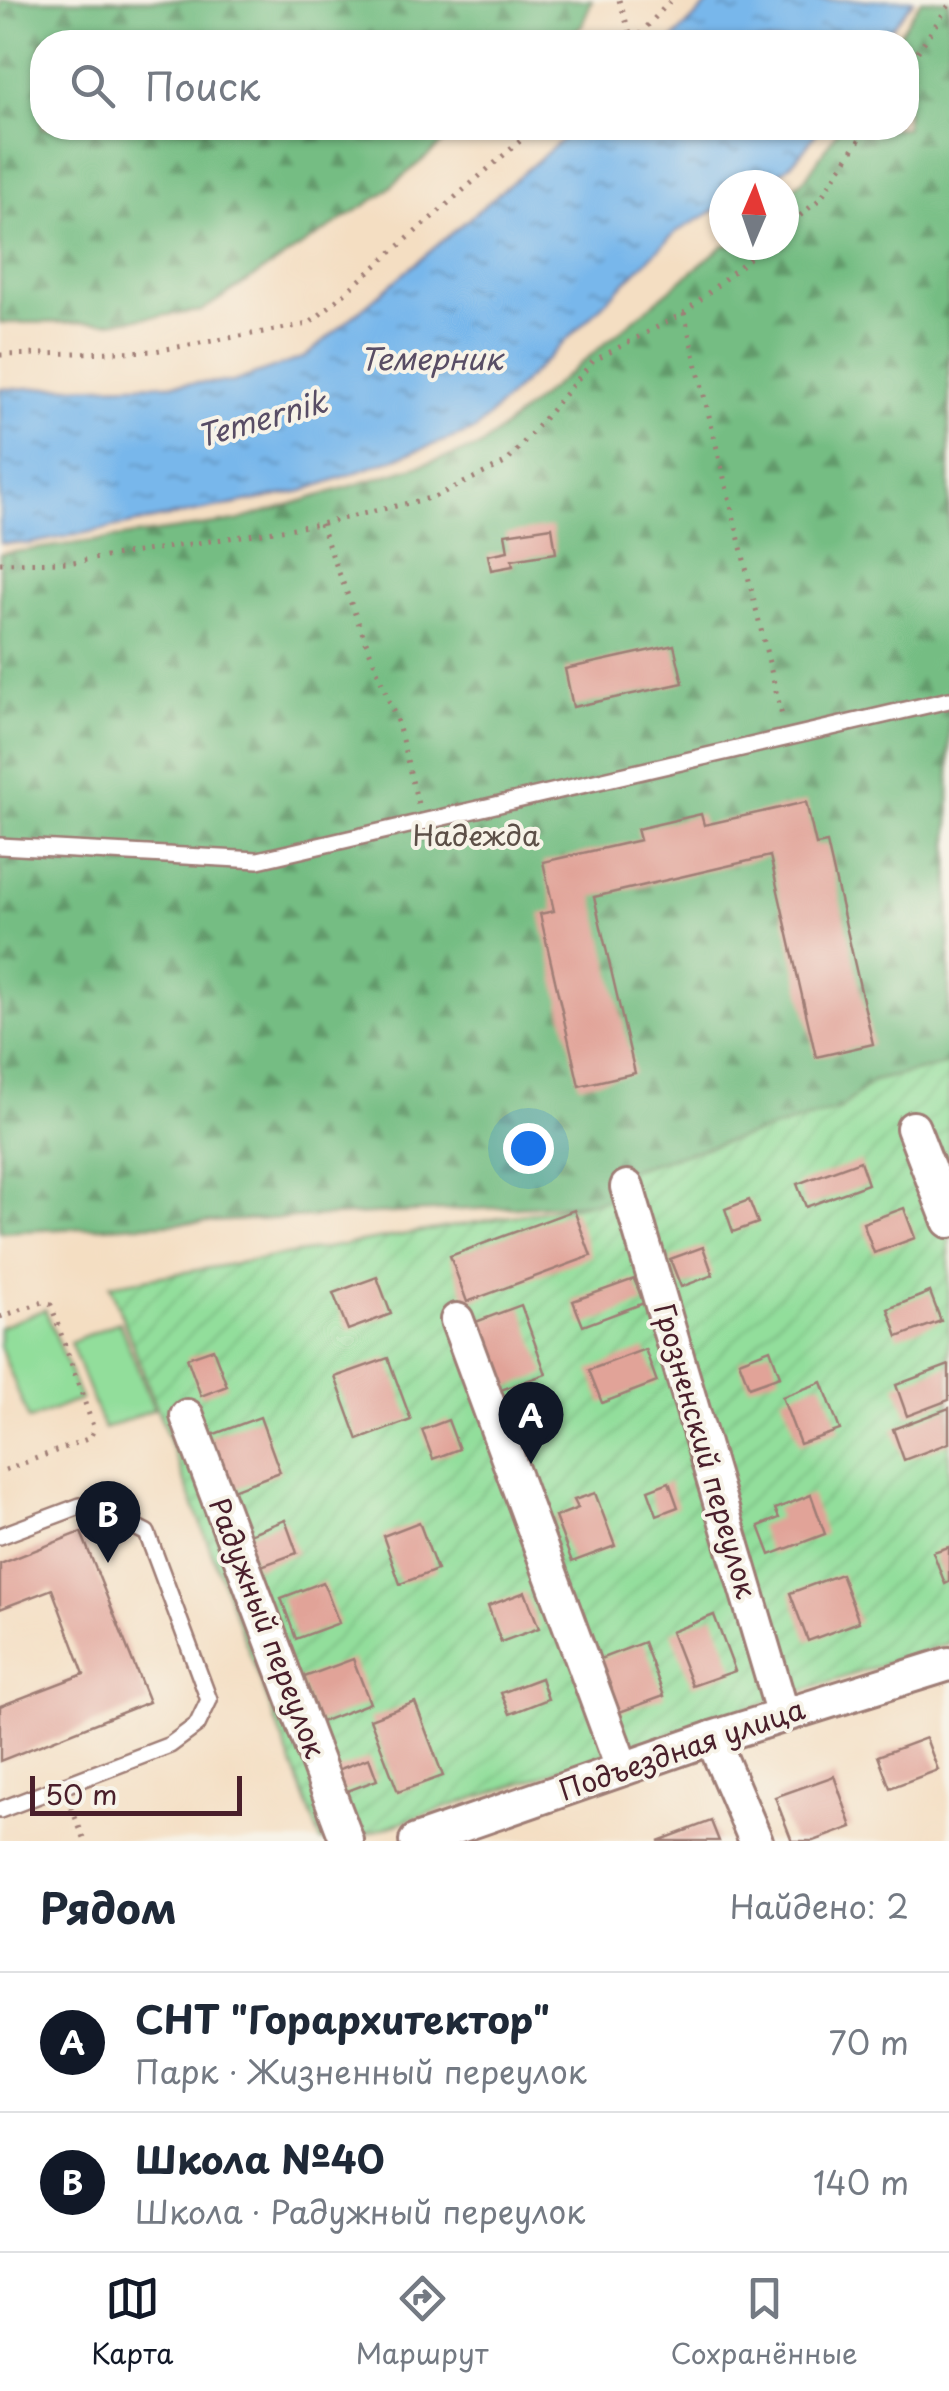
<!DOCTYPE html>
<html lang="ru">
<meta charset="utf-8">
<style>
body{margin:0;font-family:"Playpen Sans",sans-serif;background:#f6f6f7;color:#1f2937}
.compass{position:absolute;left:709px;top:170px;width:90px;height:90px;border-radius:50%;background:#fff;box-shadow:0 2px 8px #0004;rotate:2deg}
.scale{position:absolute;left:30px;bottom:25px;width:212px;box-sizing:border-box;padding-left:10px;border:5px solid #4a1f2b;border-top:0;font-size:28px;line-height:35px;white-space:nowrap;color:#4a1f2b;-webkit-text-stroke:8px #f7f3e8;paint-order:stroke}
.you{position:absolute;left:528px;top:1148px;width:35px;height:35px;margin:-25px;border:8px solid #fff;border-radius:50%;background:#1a73e8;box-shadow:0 0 0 15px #1a73e833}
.badge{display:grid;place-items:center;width:65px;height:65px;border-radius:50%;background:#111827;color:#fff;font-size:32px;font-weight:700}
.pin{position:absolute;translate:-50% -82px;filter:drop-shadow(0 2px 5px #0008)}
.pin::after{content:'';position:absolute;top:52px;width:35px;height:30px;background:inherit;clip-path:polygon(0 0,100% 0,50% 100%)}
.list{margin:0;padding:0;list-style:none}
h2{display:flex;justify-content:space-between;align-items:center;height:130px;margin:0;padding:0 40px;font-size:42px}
h2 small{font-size:32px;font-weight:400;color:#747a83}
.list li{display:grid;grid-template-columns:65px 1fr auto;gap:30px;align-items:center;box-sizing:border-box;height:140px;padding:0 40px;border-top:2px solid #e0e1e3}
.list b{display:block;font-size:38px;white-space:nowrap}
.list p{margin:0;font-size:32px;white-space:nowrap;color:#747a83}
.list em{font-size:32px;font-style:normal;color:#747a83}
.icon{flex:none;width:55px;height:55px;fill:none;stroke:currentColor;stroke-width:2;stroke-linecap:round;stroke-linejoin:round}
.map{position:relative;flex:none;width:949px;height:1841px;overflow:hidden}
.search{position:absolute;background:#fff;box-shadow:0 2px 8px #0004;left:30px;right:30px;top:30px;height:110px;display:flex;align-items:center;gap:25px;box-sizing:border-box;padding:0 35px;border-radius:40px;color:#747a83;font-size:38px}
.sheet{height:410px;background:#fff}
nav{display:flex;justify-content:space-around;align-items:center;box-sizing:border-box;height:140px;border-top:2px solid #e0e1e3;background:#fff;font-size:28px;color:#747a83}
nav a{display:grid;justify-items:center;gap:5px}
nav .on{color:#111827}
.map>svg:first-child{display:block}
</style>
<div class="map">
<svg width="949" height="1841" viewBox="0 0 949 1841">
<defs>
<pattern id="forest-firs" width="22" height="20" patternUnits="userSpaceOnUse" patternTransform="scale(2.5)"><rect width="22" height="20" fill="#75bd83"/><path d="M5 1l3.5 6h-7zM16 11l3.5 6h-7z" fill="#62996b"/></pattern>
<pattern id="garden-furrows" width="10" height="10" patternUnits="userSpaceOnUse" patternTransform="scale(2.5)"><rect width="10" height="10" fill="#92de9b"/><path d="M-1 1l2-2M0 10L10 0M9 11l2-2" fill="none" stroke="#7fbe86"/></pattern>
<pattern id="water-ripples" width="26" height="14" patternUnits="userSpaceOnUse" patternTransform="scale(2.5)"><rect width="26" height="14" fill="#78b7eb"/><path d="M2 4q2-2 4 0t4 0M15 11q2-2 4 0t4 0" fill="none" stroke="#6494bf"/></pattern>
</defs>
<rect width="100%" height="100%" fill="#f7f3e8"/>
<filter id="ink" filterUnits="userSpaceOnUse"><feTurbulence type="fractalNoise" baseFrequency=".01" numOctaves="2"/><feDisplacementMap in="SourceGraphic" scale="20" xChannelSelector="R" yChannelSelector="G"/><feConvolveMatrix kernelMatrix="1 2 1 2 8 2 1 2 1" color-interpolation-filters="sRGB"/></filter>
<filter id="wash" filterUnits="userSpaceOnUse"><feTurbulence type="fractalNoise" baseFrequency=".0048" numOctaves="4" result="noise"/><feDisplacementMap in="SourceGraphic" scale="40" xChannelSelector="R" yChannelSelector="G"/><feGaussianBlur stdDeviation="2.25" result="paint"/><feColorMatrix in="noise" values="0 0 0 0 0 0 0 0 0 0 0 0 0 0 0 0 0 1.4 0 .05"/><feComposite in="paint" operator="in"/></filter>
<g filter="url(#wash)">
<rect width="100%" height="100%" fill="#f4dec2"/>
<g fill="url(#forest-firs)" stroke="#606e57" stroke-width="2.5">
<path d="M0,0h592l-10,25 -21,17h-519v86h419l-80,67 -180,116 -93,11 -108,1z"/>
<path d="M921,0h28v1073l-330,129 -619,30v-678l236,-33 244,-74 244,-202h60v-49l23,-20 32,-48h67v-86h-12z"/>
</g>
<path fill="url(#garden-furrows)" stroke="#6e7e63" stroke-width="2.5" d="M949,1064v579l-605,198h-23l-211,-556 508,-87 11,-28 211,-61 33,-28z"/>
<g fill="#92de9b" stroke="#6e7e63" stroke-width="2.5">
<path d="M45,1309l36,90 -52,21 -29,-74v-19z"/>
<path d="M119,1322l35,87 -50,20 -34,-87z"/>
</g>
<g fill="url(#water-ripples)" stroke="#616b8b" stroke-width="2.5">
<path d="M712,0h202l-34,42h-210z"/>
<path d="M576,128h244c-30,42 -43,57 -96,57v20l-48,27 -201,198 -172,61 -275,53 -28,-1v-154l233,-7 72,-25z"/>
</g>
<g id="blocks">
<g fill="#e1a398">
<path d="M552,527l4,26 -44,7 1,6 -22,4 -3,-15 20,-4 -3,-17z"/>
<path d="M674,645l9,38 -110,24 -8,-38z"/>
<path d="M806,802l10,43 11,-2 46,201 -57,13 -46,-201 -176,41 41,176 -56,13 -39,-172 14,-3 -11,-49 97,-22 -3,-11 64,-15 3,11z"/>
<path d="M860,1161l8,23 -62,23 -9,-23z"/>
<path d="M749,1200l9,23 -25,9 -8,-23z"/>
<path d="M904,1208l11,30 -41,15 -11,-30z"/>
<path d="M574,1210l17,46 -124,46 -17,-46z"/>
<path d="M703,1247l10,28 -32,12 -11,-28z"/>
<path d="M377,1277l14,37 -43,16 -15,-37z"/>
<path d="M634,1279l10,24 -61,23 -10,-25z"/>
<path d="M930,1292l11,29 -43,16 -10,-28z"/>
<path d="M521,1305l25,69 -48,17 -25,-68z"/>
<path d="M213,1349l14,37 -26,10 -14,-38z"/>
<path d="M645,1349l12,33 -55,21 -13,-33z"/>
<path d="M770,1349l10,27 -31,11 -10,-26z"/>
<path d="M388,1358l23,62 -53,20 -23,-63z"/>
<path d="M949,1365v35l-42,16 -11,-31z"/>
<path d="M822,1382l18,48 -40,14 -18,-47z"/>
<path d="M949,1408v35l-45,17 -11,-31z"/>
<path d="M260,1417l20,55 -50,19 -21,-55z"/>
<path d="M448,1420l11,29 -26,10 -11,-29z"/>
<path d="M669,1482l9,25 -21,8 -9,-25z"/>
<path d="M595,1493l20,53 -43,16 -17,-45 23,-9 -4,-8z"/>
<path d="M811,1495l14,39 -55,21 -11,-29 20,-8 -4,-9z"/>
<path d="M285,1520l12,33 -41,15 -12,-32z"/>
<path d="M419,1522l18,48 -37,14 -17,-48z"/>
<path d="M81,1532l68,170 -149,59v-55l84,-32 -32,-85 -52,20v-45z"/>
<path d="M949,1547v35l-4,2 -12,-32z"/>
<path d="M841,1574l18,48 -51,19 -18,-48z"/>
<path d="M323,1582l16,41 -43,16 -15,-41z"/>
<path d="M525,1592l14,36 -38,14 -13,-36z"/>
<path d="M714,1615l21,56 -43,15 -21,-54z"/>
<path d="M644,1642l20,54 -47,17 -20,-53z"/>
<path d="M353,1659l17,44 -54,21 -17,-45z"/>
<path d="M541,1678l7,21 -38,15 -9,-21z"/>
<path d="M415,1702l28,74 -45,16 -28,-73z"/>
<path d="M926,1738l12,32 -48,18 -12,-32z"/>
<path d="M369,1758l8,22 -35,13 -10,-21z"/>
<path d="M834,1776l18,51 -38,14h-22l-17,-44z"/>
<path d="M711,1821l8,20h-61z"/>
</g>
</g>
</g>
<g filter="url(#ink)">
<use href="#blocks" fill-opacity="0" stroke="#9f7e76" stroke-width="2.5"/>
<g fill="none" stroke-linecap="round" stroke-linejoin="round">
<g stroke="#9f7e76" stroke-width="20">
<g id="lane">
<path d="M0,846l258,14 691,-160"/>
<path d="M0,1536l80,-30 32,9 35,18 62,167 -12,25 -27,20 -170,65"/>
</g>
</g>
<g stroke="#9f7e76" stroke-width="38">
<g id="street">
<path d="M913,1128l36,93"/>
<path d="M627,1187l156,528"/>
<path d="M457,1320l165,448"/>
<path d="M187,1416l160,425"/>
<path d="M712,1738l44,103"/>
<path d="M416,1841l296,-103 237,-74"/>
</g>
</g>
<g stroke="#9f7e76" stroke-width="5" stroke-dasharray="2.5 8" stroke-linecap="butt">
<path d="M619,0l14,42"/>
<path d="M633,42l38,-42"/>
<path d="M906,69l43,-64"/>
<path d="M784,229l36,-30 47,-71"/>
<path d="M684,313l99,407"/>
<path d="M0,355l155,-4 154,-27 226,-196"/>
<path d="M320,524l78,200 20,80"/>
<path d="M0,563l73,-1 247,-38 114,-27 73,-35 86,-101 91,-48 81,-68"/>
<path d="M0,1317l43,-15 8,3 43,124 -4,9 -90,34"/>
<path d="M71,1807l14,34"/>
</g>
<use href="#lane" stroke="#fff" stroke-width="15"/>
<use href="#street" stroke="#fff" stroke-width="32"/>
</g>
</g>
<g text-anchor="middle" stroke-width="8" stroke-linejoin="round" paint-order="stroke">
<g font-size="28" fill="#5c4f47" stroke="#f7f3e8">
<text x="476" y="846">Надежда</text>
</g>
<g font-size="28" fill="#4a1f2b" stroke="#f7f3e8">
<text transform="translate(705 1451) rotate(74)" y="10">Грозненский переулок</text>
<text transform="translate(267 1628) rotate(69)" y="10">Радужный переулок</text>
<text transform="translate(682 1750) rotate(-19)" y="10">Подъездная улица</text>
</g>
<g font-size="30" font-style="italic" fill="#584d65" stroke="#f7f3e8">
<text x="431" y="370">Темерник</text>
<text transform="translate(262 420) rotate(-16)" y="10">Temernik</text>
</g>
</g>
</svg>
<svg class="compass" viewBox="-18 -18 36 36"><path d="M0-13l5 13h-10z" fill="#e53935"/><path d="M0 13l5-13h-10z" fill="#747a83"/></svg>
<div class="scale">50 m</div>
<div class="you"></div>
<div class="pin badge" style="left:531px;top:1464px">A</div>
<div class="pin badge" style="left:108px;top:1563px">B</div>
<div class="search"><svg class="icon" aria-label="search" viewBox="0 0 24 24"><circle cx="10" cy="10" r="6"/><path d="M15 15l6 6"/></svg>Поиск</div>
</div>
<section class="sheet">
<h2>Рядом<small>Найдено: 2</small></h2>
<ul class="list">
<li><span class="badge">A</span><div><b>СНТ &quot;Горархитектор&quot;</b><p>Парк · Жизненный переулок</p></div><em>70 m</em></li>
<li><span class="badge">B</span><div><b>Школа №40</b><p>Школа · Радужный переулок</p></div><em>140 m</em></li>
</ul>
</section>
<nav>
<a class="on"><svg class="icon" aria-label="map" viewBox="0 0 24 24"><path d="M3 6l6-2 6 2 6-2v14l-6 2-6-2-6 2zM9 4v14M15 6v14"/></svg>Карта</a>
<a><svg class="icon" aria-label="directions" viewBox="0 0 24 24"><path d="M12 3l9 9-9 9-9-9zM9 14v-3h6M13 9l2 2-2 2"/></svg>Маршрут</a>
<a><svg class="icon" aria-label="saved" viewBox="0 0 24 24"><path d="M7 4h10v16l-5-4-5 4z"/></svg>Сохранённые</a>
</nav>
